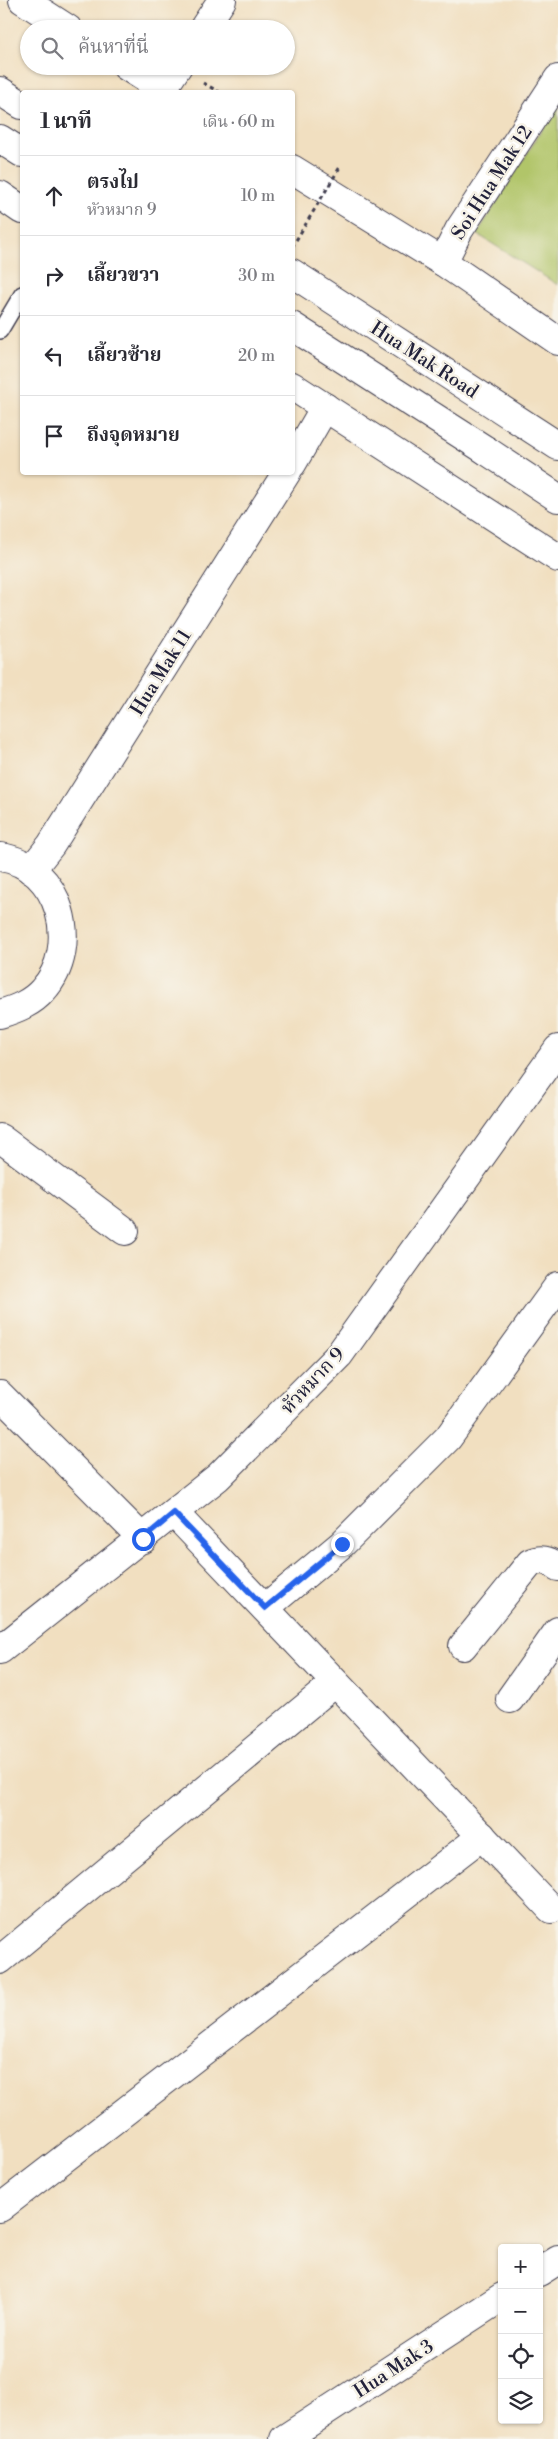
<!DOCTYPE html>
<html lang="th">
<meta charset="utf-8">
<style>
body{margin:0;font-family:"Libre Bodoni","Noto Serif Thai",serif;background:#f7f7f7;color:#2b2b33}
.controls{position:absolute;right:15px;bottom:15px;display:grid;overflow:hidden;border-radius:5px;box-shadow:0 1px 4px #0004}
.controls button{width:45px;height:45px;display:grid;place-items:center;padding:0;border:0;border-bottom:1px solid #e1e1e2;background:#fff;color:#2b2b33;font:25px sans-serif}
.stop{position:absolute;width:15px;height:15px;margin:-11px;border:4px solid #2563eb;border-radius:50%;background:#fff}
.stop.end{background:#2563eb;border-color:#fff;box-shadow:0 1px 5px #0008}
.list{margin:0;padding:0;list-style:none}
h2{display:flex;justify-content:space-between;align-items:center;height:65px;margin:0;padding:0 20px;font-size:21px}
h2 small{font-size:16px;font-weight:400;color:#7c7c81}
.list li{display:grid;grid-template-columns:32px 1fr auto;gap:15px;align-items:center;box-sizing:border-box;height:80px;padding:0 20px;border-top:1px solid #e1e1e2}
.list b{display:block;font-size:19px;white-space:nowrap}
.list p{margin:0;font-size:16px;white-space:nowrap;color:#7c7c81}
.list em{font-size:16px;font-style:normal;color:#7c7c81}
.icon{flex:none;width:28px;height:28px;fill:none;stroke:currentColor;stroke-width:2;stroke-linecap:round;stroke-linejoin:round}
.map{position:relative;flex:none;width:558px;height:2439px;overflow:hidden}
.search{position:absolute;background:#fff;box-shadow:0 1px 4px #0004;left:20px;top:20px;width:275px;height:55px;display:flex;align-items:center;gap:12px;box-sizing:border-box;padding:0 18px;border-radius:28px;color:#7c7c81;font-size:19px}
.panel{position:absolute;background:#fff;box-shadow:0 1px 4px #0004;left:20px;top:90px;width:275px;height:385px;border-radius:5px}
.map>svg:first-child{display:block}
</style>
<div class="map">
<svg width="558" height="2439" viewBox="0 0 558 2439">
<rect width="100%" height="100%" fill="#f7f3e8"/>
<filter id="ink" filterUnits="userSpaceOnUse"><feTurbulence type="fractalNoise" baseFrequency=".02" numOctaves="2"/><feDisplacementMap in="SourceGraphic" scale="10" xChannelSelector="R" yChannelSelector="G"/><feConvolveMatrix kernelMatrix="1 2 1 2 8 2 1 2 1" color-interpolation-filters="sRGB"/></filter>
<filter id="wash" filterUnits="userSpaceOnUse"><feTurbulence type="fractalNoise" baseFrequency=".0096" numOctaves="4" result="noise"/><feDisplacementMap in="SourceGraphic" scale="20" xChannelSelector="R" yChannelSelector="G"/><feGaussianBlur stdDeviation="1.12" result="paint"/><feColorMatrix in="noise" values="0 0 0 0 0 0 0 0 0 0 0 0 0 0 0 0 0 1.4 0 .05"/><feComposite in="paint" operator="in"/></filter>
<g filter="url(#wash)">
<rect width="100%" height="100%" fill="#f1dfc0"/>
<path fill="#b1c569" stroke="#6a7452" d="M558,104v181l-81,-51z"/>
</g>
<g filter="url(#ink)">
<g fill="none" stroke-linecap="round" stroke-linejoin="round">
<g stroke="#413e4f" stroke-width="18">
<path id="lane" d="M0,331l22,-37"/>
</g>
<g stroke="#413e4f" stroke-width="30">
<g id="street">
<path d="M443,262l16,-32 99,-151"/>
<path d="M292,464l33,-57"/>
<path d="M0,857c61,8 82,90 43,133 -11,13 -27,19 -43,24"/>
<path d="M31,870l20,-25 236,-373"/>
<path d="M0,1138l125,93"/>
<path d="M0,1395l143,144"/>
<path d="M174,1513l377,396"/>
<path d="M265,1608l77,-64 106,-106 110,-152"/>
<path d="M463,1646l67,-83c11,-5 18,-3 28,4"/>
<path d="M0,1650l218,-173 121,-122 219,-306"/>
<path d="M510,1699l48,-68"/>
<path d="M0,1960l335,-277"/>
<path d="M0,2208l482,-372"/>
<path d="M539,2272l19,-12"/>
<path d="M284,2439l218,-142"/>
</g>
</g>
<g stroke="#413e4f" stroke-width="30">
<g id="secondary">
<path d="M23,0l45,29"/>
<path d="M203,29l19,-29"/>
<path d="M126,66l41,26"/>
<path d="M162,90l16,-24"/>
<path d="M0,91l22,14"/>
<path d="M0,139l22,14"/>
<path d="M292,169l151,93 115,79"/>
<path d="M0,195l22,15"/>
<path d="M292,273l266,173"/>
<path d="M292,326l195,125"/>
<path d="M292,386l266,172"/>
</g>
</g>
<g stroke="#413e4f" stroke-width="30">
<path id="primary" d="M487,451l71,47"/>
</g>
<path stroke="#413e4f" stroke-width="3" stroke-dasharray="4 4" stroke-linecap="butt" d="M203,83l16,9"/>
<use href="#lane" stroke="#fff" stroke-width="15"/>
<use href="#street" stroke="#fff" stroke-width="28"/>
<use href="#secondary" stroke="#fff" stroke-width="28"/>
<use href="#primary" stroke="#fff" stroke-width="28"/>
<path stroke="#413e4f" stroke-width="3" stroke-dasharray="4 4" stroke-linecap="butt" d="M292,247l48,-80"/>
</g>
</g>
<g fill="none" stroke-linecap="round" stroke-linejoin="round" filter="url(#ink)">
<path stroke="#2563eb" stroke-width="6" d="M143,1539l31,-26 91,95 77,-64"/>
</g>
<g text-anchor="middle" stroke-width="5" stroke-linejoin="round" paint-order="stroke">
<g font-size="19" fill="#22223b" stroke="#f7f3e8">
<text transform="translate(491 182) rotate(-57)" y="7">Soi Hua Mak 12</text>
<text transform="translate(425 359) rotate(33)" y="7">Hua Mak Road</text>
<text transform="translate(160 672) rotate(-58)" y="7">Hua Mak 11</text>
<text transform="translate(312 1380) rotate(-47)" y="7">หัวหมาก 9</text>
<text transform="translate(393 2368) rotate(-33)" y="7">Hua Mak 3</text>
</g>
</g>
</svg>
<div class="controls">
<button>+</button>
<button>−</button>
<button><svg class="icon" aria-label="locate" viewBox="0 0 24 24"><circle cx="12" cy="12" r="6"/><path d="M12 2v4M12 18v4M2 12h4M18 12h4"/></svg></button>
<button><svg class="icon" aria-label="layers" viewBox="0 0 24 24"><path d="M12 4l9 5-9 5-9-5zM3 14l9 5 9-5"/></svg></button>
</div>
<div class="stop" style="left:143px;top:1539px"></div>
<div class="stop end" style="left:342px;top:1544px"></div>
<div class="search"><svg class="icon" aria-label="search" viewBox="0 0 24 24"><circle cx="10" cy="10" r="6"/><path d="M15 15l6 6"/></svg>ค้นหาที่นี่</div>
<section class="panel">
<h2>1 นาที<small>เดิน · 60 m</small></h2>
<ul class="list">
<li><svg class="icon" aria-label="ahead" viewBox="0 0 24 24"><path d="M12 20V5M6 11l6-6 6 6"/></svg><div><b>ตรงไป</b><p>หัวหมาก 9</p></div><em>10 m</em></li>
<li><svg class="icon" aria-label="right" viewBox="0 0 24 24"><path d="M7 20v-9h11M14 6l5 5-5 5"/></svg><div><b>เลี้ยวขวา</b></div><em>30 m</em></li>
<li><svg class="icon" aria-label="left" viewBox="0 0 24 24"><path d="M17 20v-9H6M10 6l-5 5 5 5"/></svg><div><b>เลี้ยวซ้าย</b></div><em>20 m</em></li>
<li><svg class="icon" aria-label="arrive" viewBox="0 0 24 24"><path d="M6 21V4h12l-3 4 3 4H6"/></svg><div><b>ถึงจุดหมาย</b></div></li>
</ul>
</section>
</div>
